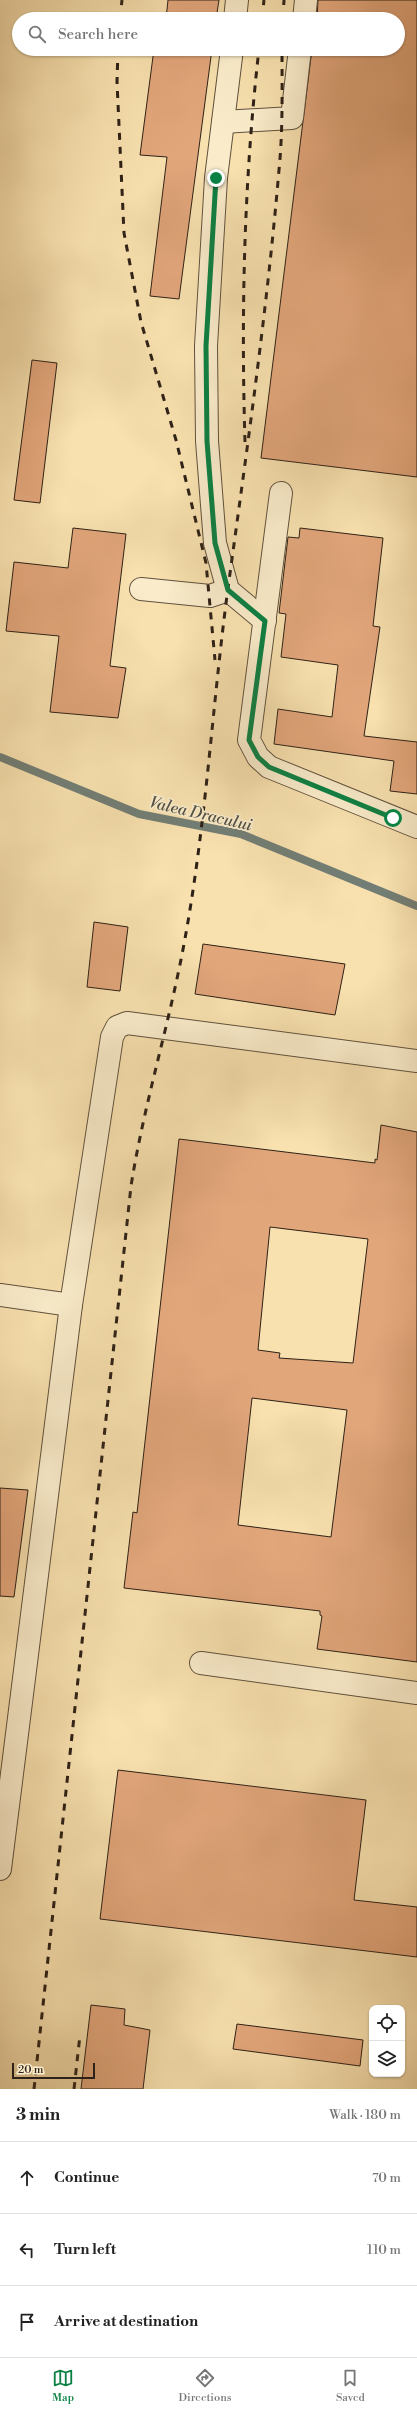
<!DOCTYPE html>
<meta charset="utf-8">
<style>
body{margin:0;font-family:"Libre Bodoni",serif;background:#f2f2f2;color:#222}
.controls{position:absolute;right:12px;bottom:12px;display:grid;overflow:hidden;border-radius:8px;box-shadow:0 1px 3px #0004}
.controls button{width:36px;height:36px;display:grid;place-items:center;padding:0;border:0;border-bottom:1px solid #e0e0e0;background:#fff;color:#222;font:20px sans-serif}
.scale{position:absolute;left:12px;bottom:10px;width:83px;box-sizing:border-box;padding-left:4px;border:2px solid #2e2117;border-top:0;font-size:11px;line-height:14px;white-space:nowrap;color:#2e2117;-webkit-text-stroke:3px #faeccb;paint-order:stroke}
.stop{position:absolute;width:12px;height:12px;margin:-9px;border:3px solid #0b8043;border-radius:50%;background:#fff}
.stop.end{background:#0b8043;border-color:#fff;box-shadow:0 1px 4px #0008}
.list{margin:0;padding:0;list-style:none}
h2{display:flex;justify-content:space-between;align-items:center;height:52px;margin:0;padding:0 16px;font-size:17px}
h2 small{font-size:13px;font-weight:400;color:#767676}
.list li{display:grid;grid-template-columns:26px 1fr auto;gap:12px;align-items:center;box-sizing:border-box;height:72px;padding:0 16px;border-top:1px solid #e0e0e0}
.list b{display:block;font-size:15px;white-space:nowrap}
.list em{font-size:13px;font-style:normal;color:#767676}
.icon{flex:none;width:22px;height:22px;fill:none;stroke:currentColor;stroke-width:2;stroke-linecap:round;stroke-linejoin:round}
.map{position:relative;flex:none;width:417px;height:2089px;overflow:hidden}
.search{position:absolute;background:#fff;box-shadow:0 1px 3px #0004;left:12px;right:12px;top:12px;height:44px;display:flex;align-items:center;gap:10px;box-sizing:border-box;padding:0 14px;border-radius:22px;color:#767676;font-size:15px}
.sheet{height:268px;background:#fff}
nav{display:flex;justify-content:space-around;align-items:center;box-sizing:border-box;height:56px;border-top:1px solid #e0e0e0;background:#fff;font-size:11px;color:#767676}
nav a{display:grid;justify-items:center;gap:2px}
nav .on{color:#0b8043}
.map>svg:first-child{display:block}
</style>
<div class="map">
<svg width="417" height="2089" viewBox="0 0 417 2089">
<rect width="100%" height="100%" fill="#f8e1af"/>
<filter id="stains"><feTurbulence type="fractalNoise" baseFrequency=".005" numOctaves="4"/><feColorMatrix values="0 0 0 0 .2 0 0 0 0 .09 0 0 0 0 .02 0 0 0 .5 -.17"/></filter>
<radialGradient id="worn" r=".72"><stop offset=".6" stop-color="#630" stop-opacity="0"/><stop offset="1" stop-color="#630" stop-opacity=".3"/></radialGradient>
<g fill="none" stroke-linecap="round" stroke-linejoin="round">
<path stroke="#727e75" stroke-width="8" d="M0,757l139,57 102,20 176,72"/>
</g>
<g fill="#e2a67b" stroke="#2e2117" fill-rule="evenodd">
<path d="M168,0h51l-3,19h-50z"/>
<path d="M318,0h99v477l-156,-19 51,-409h86v-30h-81z"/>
<path d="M154,49h58l-33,250 -29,-3 17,-139 -27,-2z"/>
<path d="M32,360l25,3 -17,140 -26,-3z"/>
<path d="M73,528l53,6 -16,132 16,2 -8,50 -68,-6 9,-76 -53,-5 8,-69 54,6z"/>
<path d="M300,528l83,10 -10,88 7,1 -16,109 53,6v52l-27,-3 4,-30 -120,-17 4,-35 54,8 6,-52 -57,-8 5,-43 -7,-1 9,-76 11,1z"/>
<path d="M94,922l34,5 -8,64 -33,-4z"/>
<path d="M203,944l142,20 -10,51 -140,-21z"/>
<path d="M381,1125l36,7v530l-100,-13 5,-33 -2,-1v-4l-196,-23 9,-76 4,1 42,-374 196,24v-4l2,1zM270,1227l98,12 -15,124 -74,-5 1,-5 -22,-3zM252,1398l95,12 -16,127 -93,-12z"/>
<path d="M0,1488l28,2 -14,107 -14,-1z"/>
<path d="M118,1770l248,30 -12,100 63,7v50l-317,-38z"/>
<path d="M91,2005l34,4 -1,16 26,5 -7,59h-62z"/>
<path d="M237,2024l126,16 -3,26 -127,-17z"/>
</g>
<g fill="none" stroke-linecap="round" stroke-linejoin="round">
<g stroke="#60513d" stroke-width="24">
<g id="minor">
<path d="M235,19l2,-19"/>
<path d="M304,19l2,-19"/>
<path d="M232,49l-16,129 -10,168 1,95 8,102 13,47 37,31"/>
<path d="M223,122l69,-4 8,-69"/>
<path d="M281,493l-32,247 9,17 11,10 148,60"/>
<path d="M141,589l69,7 18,-6"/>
<path d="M0,1295l71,10"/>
<path d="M201,1663l216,30"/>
<path d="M0,1869l71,-564 41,-268 5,-10 10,-4 290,38"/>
</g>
</g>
<use href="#minor" stroke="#faeccb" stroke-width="22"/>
<g stroke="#2e2117" stroke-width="3" stroke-dasharray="7 7" stroke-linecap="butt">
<path d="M120,19l2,-19"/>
<path d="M262,19l2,-19"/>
<path d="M283,19l1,-19"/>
<path d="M118,49l-1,33 7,151 17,89 35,118 30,123 9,97"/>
<path d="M245,442c-4,-131 -1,-262 14,-393"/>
<path d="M34,2089l97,-903c13,-82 38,-161 53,-242 22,-118 28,-237 44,-356 19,-139 39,-278 51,-418 4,-40 3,-81 3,-121"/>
<path d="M74,2089l6,-54"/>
</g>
</g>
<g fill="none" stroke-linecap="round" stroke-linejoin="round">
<path stroke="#0b8043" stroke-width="5" d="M216,178l-10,168 1,95 8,102 13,47 37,31 -16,119 9,17 11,10 124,51"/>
</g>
<g text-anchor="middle" stroke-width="3.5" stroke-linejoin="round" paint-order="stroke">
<g font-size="16" font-style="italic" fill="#505046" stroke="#faeccb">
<text transform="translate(201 813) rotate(13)" y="6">Valea Dracului</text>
</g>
</g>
<rect width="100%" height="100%" filter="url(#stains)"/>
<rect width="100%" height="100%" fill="url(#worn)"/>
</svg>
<div class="controls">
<button><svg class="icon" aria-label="locate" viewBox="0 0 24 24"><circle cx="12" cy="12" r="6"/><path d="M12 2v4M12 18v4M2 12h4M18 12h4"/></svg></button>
<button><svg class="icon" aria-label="layers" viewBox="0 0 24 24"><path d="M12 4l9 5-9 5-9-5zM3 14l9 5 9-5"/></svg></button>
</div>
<div class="scale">20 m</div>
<div class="stop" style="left:393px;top:818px"></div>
<div class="stop end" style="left:216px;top:178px"></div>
<div class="search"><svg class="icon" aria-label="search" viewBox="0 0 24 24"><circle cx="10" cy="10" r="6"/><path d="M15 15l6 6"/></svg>Search here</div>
</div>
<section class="sheet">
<h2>3 min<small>Walk · 180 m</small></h2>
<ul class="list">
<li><svg class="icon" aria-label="ahead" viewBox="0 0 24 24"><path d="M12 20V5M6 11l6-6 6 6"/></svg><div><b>Continue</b></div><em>70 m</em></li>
<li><svg class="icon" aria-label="left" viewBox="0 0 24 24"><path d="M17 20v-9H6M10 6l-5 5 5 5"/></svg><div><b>Turn left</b></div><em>110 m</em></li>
<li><svg class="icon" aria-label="arrive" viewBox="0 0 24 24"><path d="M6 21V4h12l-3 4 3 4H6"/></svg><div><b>Arrive at destination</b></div></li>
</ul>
</section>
<nav>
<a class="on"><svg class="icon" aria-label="map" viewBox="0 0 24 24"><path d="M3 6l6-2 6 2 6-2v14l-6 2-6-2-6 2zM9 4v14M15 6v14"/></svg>Map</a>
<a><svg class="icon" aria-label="directions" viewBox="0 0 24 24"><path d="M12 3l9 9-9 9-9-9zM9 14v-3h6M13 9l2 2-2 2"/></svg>Directions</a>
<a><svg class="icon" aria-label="saved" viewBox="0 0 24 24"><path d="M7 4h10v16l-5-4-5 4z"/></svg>Saved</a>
</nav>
